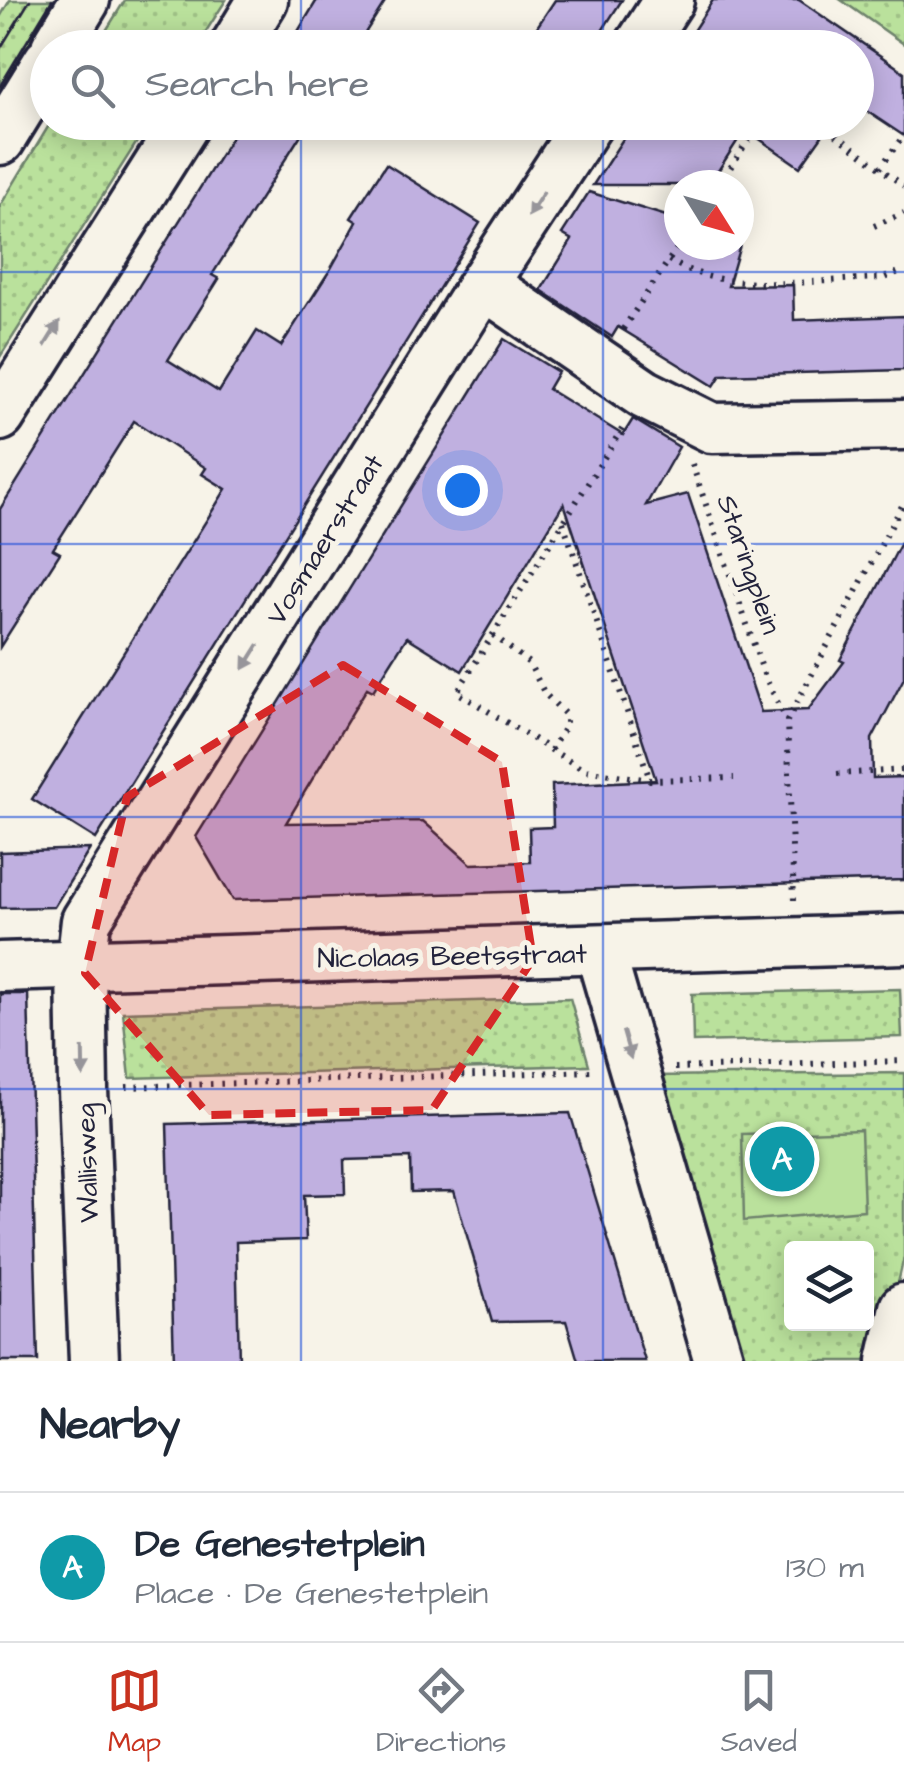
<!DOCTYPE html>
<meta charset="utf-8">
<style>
body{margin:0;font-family:"Architects Daughter",sans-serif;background:#f6f6f7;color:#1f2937}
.controls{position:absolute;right:30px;bottom:30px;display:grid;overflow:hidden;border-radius:10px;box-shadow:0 5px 25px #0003}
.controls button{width:90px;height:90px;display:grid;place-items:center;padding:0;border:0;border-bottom:2px solid #e0e1e3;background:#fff;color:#1f2937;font:50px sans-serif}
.compass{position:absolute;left:664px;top:170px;width:90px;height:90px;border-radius:50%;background:#fff;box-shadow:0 5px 25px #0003;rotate:127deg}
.you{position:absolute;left:462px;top:490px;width:35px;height:35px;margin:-25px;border:8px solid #fff;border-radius:50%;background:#1a73e8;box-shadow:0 0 0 15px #1a73e833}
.badge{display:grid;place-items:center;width:65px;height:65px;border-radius:50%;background:#c8321e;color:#fff;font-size:32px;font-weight:700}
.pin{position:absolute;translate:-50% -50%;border:5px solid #fff;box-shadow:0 2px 10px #0006}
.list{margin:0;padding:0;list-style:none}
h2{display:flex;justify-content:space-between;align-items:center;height:130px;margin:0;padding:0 40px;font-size:42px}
h2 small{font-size:32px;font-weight:400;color:#747a83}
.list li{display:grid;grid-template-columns:65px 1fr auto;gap:30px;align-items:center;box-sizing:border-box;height:150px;padding:0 40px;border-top:2px solid #e0e1e3}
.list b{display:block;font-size:38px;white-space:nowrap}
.list p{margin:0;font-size:32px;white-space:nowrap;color:#747a83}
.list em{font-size:32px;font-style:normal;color:#747a83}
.icon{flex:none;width:55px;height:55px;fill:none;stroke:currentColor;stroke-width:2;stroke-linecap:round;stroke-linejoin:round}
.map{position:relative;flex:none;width:904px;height:1361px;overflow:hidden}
.search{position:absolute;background:#fff;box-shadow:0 5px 25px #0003;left:30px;right:30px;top:30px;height:110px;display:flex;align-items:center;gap:25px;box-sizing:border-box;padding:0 35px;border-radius:55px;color:#747a83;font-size:38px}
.sheet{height:280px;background:#fff}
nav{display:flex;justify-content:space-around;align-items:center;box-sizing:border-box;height:140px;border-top:2px solid #e0e1e3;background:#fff;font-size:28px;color:#747a83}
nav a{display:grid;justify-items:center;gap:5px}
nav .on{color:#c8321e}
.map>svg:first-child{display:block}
</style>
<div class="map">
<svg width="904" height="1361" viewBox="0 0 904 1361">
<defs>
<pattern id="grass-dots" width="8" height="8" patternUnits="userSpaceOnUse" patternTransform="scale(2.5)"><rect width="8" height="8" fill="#bae19c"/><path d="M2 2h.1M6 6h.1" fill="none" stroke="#a0c187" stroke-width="1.8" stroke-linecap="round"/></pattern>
</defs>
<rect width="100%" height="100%" fill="#f7f3e8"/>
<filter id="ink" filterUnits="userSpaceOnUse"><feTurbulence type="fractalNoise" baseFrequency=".01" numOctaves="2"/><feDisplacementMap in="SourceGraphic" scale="20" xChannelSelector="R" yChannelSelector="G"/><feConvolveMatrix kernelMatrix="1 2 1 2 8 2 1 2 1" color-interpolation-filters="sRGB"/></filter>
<g filter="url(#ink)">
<g fill="url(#grass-dots)" stroke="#6e826c" stroke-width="2.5" fill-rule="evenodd">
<path d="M10,0h61l-71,118v-101z"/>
<path d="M125,0h101l-30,47h-100z"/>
<path d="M841,0h63v44z"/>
<path d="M51,122l98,1 -149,234v-151z"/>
<path d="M900,989l2,48 -209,5 -1,-48z"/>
<path d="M570,998l19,67 -459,13 -7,-66z"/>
<path d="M904,1073v184l-24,104h-143l-84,-285zM792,1248h74v76h-74z"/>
</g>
<path fill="#bae19c" stroke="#6e826c" stroke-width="2.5" d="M861,1130l3,80 -120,11 -2,-87z"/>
<g fill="#c0b0e0" stroke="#22223b" stroke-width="2.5" fill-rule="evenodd">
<path d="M317,0h69l-26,41 -7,-4 -6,11h-59z"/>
<path d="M555,0h67l-31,48h-68z"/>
<path d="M713,0h86l105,72v64l-48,-32v-56h-174z"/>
<path d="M241,122h68l-97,153 7,4 -51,81 51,32 38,-61 24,15 49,-76 27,-48 -6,-4 35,-54 94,59 -384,616 -64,-40 194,-310 -24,-15 4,-6 -72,-47 -81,128 7,4 -60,94v-138z"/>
<path d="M634,122h168l20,14 -22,31 -55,-38 -36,56h-116z"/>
<path d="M589,192l90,28v25h61l-12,41 65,-1 1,35 110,-4v54l-183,5 -7,11 -96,-59 -6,10 -71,-47 31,-50 -10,-6z"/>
<path d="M504,339l54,33 -10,17 44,27 31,19 10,-16 46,28 -33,58 42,-11 73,218 47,-2 36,-48 -4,-2 64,-123v141l-32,61 1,39 31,-1v103l-671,20 -37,-63zM564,503l92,277 -104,5 1,42 -24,1 1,34 -59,2 -48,-43 -137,2 81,-135 6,3 34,-54 55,34z"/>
<path d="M90,849l-36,58 -54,1v-56z"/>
<path d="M0,994h28l10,367h-38z"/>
<path d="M570,1113l75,248h-67l-12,-40 -74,1 -38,-131 -43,1 -1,-34 -66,2 1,34 -41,1 2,45 -70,2 3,119h-65l-7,-237z"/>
</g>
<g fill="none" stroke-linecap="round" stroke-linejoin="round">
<g stroke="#22223b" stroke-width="55">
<g id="minor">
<path d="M56,48l29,-48"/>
<path d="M234,48l29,-48"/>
<path d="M638,48l31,-48"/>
<path d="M0,140l48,-78"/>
<path d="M483,284l161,110 68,34 192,-3"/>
<path d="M0,416l186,-294"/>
<path d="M600,951l119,410"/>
<path d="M0,967l904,-28"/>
<path d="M94,1361l-11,-272 -2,-124 5,-44 397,-637 106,-162"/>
<path d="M892,1361l12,-53"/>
</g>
</g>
<g stroke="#22223b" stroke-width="6" stroke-dasharray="2.5 8" stroke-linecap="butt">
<path d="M819,122l85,64"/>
<path d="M880,168l24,-33"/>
<path d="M719,185l41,-63"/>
<path d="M874,226l30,-13"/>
<path d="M669,260c59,37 148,19 215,18l20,-8"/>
<path d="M623,329l56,-84"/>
<path d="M622,429l-165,263 127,78 66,10 84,-2"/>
<path d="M692,464l73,213 21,42"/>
<path d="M563,522l87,258"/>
<path d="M493,635l36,28 16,31 21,21v10l-15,25"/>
<path d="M837,774l67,-4"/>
<path d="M794,900l-7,-179 117,-219"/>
<path d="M675,1068l229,-7"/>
<path d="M126,1087l467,-16"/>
</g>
<use href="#minor" stroke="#f7f3e8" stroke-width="48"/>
<g stroke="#22223b" stroke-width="2.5">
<path d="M0,49l30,-49"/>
<path d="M0,86l52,-86"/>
</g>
</g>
<defs><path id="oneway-solid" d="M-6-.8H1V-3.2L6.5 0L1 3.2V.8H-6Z" transform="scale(2.5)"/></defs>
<g fill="#97959a">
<use href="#oneway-solid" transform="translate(536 204) rotate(123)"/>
<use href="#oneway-solid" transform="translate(52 334) rotate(-58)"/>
<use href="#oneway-solid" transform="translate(251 657) rotate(122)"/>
<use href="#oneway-solid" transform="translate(627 1045) rotate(74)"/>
<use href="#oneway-solid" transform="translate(83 1062) rotate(89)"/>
</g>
</g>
<path fill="#d62828" fill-opacity="0.2" stroke="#d62828" stroke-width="8" stroke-dasharray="20 12" stroke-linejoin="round" d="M343,665l159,97 31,197 -101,151 -223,5 -124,-142 42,-176z"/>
<path fill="none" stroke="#1d4ed8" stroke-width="2.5" stroke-opacity="0.55" d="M301,0v48M603,0v48M301,122v1239M603,122v1239M0,272h904M0,544h904M0,817h904M0,1089h904"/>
<g text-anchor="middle" stroke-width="10" stroke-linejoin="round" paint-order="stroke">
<g font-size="28" fill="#22223b" stroke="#f7f3e8">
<text transform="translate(324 539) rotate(-58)" y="10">Vosmaerstraat</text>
<text transform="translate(750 564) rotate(71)" y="10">Staringplein</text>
<text transform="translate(452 955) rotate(-1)" y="10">Nicolaas Beetsstraat</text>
<text transform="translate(86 1163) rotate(-92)" y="10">Wallisweg</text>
</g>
</g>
</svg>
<div class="controls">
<button><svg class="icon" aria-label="layers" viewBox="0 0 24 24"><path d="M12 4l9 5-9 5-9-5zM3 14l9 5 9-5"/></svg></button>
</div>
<svg class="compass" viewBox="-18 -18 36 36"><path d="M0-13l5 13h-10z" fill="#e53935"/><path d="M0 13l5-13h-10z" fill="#747a83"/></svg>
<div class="you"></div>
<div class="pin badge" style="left:782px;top:1159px;background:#0f9aa8">A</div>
<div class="search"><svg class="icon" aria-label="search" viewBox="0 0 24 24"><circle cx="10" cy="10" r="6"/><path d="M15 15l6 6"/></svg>Search here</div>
</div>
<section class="sheet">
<h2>Nearby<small></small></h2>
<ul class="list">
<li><span class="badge" style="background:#0f9aa8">A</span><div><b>De Genestetplein</b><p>Place · De Genestetplein</p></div><em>130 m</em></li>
</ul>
</section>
<nav>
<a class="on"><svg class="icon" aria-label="map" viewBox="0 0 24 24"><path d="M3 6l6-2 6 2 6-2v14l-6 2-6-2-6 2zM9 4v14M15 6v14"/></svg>Map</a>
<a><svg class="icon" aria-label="directions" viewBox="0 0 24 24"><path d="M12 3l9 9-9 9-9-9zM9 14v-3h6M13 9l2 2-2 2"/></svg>Directions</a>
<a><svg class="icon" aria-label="saved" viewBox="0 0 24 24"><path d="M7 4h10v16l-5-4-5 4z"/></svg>Saved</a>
</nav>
